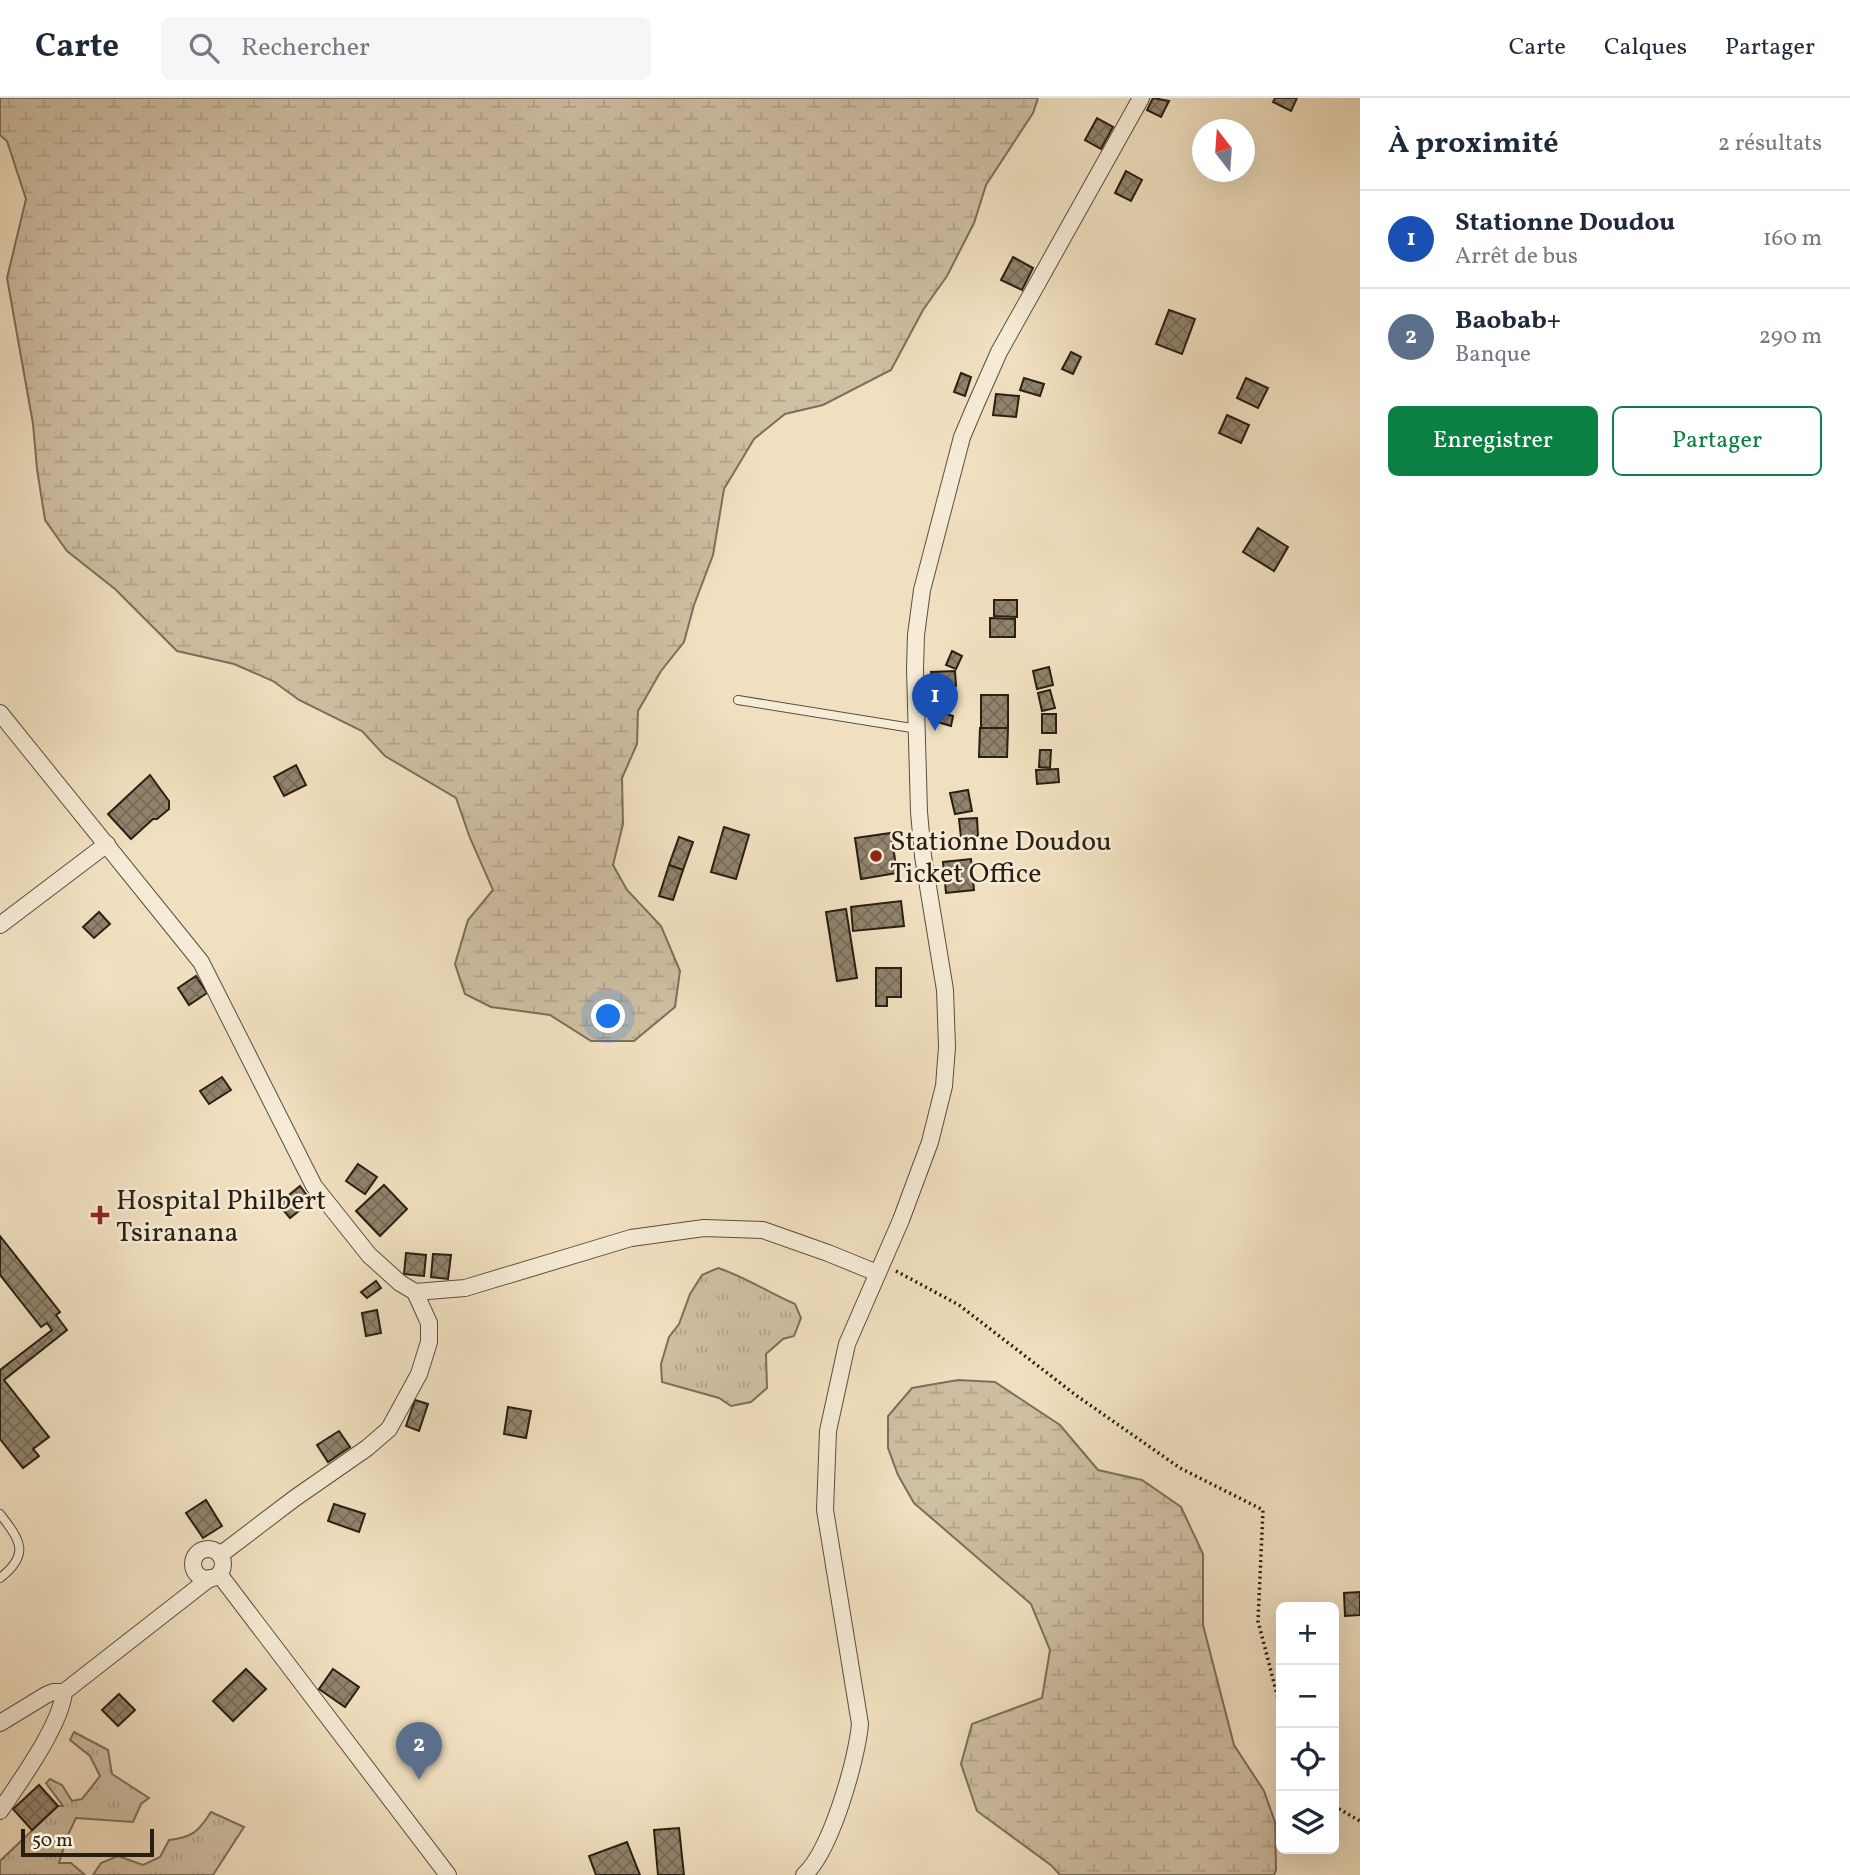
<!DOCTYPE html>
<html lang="fr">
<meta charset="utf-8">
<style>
body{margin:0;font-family:Vollkorn,serif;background:#f6f6f7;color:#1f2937}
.controls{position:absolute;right:21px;bottom:21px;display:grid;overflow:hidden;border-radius:10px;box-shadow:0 7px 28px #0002}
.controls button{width:63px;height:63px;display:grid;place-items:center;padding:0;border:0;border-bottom:2px solid #e0e1e3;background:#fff;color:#1f2937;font:35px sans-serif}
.compass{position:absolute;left:1192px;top:21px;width:63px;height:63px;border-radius:50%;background:#fff;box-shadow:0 7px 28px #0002;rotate:343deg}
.scale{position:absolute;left:21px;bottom:18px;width:133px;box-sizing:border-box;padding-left:7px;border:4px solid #281f13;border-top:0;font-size:19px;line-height:24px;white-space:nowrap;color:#281f13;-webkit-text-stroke:5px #f6ebd6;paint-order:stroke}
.you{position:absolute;left:609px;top:919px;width:24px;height:24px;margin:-18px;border:5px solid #fff;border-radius:50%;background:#1a73e8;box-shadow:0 0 0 10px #1a73e833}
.badge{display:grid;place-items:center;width:46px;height:46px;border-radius:50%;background:#0b8043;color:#fff;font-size:23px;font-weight:700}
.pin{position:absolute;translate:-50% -58px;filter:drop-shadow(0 2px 4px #0008)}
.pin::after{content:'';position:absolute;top:37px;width:24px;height:21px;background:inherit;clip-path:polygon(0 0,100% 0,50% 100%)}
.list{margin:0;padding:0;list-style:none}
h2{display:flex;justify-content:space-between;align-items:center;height:91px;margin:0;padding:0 28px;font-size:30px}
h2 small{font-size:23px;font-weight:400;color:#747a83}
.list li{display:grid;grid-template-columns:46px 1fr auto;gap:21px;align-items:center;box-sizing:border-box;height:98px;padding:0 28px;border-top:2px solid #e0e1e3}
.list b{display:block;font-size:26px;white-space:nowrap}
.list p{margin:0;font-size:23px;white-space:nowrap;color:#747a83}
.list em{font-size:23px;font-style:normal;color:#747a83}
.actions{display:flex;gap:14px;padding:21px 28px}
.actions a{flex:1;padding:16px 0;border:2px solid #0b8043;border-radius:10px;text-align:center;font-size:24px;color:#0b8043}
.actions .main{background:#0b8043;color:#fff}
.icon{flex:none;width:38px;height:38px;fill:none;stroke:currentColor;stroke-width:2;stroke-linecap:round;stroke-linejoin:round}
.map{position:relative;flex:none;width:1360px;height:1777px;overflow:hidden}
header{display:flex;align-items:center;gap:42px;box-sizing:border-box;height:98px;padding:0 35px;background:#fff;border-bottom:2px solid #e0e1e3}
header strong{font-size:33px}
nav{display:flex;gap:38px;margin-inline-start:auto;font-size:24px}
.search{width:490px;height:63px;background:#f6f6f7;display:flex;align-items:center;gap:18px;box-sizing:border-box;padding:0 24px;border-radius:10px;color:#747a83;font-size:26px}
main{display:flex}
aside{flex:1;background:#fff}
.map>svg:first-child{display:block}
</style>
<header>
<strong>Carte</strong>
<div class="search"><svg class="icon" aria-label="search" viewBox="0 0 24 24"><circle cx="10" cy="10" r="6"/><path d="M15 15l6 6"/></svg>Rechercher</div>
<nav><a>Carte</a><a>Calques</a><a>Partager</a></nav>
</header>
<main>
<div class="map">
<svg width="1360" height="1777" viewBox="0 0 1360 1777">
<defs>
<pattern id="grass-tufts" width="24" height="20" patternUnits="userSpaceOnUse" patternTransform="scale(1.75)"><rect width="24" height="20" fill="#cfbfa3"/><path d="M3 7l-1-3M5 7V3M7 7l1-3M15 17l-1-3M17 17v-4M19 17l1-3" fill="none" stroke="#b2a48b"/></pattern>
<pattern id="wetland-marsh" width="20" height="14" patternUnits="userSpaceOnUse" patternTransform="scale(1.75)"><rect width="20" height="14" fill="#cfbfa3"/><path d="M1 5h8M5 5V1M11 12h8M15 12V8" fill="none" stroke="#b2a48b"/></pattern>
<pattern id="building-cross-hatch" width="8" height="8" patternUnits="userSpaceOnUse" patternTransform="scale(1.75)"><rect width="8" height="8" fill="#91836d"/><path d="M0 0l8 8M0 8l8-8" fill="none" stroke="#766b58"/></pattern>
</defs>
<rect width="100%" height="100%" fill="#f1e0c0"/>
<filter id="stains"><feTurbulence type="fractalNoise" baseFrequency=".00286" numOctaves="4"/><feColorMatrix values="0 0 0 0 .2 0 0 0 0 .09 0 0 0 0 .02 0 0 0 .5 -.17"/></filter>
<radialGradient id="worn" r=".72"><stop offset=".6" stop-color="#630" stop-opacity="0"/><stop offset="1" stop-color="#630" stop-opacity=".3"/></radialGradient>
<g fill="url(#grass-tufts)" stroke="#7c6f5b" stroke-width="2">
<path d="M718,1170c28,9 51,25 77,36l6,14 -7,18 -11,3 -17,15 1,34 -16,14 -20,4 -12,-8 -57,-16 -1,-18 8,-27 10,-13 11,-30 12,-19z"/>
<path d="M74,1634l34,18 4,24 37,24 -8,6 -8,18 -57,-4 -9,19 -8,26h12l14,12h-85v-14l58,-55h5l-17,-23 4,-4 12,6 10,16 10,-2 18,-23 -10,-20 -20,-16z"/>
<path d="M211,1714l33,15 -31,48h-120l8,-12 17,-7 25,9 17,-8 9,-17c24,-3 29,-8 42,-28z"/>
</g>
<g fill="url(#wetland-marsh)" stroke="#7c6f5b" stroke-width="2">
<path d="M0,0h1038l-5,15 -47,72 -12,38 -27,53 -24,34 -32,60 -68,35 -38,9 -31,25 -30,50 -11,66 -19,50 -10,37 -23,29 -23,40 -1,33 -15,34 1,46 -10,41 14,25 34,36 19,45 -5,36 -41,34h-43l-41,-26 -59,-8 -26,-13 -10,-30 13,-44 25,-30 -23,-52 -14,-40 -71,-42 -23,-25 -63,-31 -26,-19 -39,-17 -57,-13 -62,-62 -48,-38 -22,-31 -8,-51 -4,-45 -26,-146 19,-79 -19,-58 -7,-6z"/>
<path d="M958,1282l37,2 65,43 38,45 44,10 39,27 22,47v71l31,120 30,46 11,31 1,48 -2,5h-214l-8,-9 -75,-55 -16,-47 11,-40 70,-26 8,-48 -19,-46 -117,-101 -16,-28 -10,-27v-32l24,-28z"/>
</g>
<g fill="url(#building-cross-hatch)" stroke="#281f13" stroke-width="2">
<path d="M1153,0l16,3 -8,16 -14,-7z"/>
<path d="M1275,0h22l-6,13 -18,-9z"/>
<path d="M1097,20l16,9 -12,22 -16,-9z"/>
<path d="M1126,73l16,9 -11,21 -16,-8z"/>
<path d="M1013,159l20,11 -11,22 -21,-10z"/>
<path d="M1169,212l26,9 -13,35 -26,-10z"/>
<path d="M1071,254l10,5 -8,17 -11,-5z"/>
<path d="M961,275l10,4 -6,19 -11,-4z"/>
<path d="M1024,280l20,6 -4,12 -20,-6z"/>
<path d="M1246,280l22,10 -10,20 -21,-10z"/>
<path d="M996,296l23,2 -3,21 -23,-2z"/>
<path d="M1227,317l22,10 -8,18 -22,-10z"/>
<path d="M1258,430l30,19 -14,24 -31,-19z"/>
<path d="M994,502h23v17l-23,-1z"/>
<path d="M990,520l25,1v18h-25z"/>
<path d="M952,553l10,5 -6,13 -10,-4z"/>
<path d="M1049,569l4,18 -16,4 -4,-18z"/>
<path d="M955,573l1,15h-24l-1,-14z"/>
<path d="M1050,592l5,18 -13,3 -4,-18z"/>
<rect x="981" y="597" width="27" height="33"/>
<path d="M937,613l16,5 -2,10 -17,-5z"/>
<rect x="1042" y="616" width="14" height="19"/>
<path d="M980,630h28l-1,29h-28z"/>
<path d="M1040,652h11l-1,18 -11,-1z"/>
<path d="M296,667l10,20 -22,11 -10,-19z"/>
<path d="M1058,671l1,13 -22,2 -1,-14z"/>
<path d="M150,677l19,26v8l-12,10h-4l-22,20 -23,-25z"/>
<path d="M968,692l4,21 -17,3 -5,-21z"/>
<path d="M977,720l1,18 -17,2 -2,-19z"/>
<path d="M724,729l25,8 -13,44 -25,-7z"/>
<path d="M891,735l6,40 -36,6 -6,-41z"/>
<path d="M679,739l14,5 -10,28 -14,-5z"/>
<path d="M971,761l3,31 -28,3 -3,-31z"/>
<path d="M669,767l14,5 -10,30 -14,-4z"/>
<path d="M901,803l3,25 -51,5 -2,-24z"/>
<path d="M846,811l11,69 -20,3 -11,-69z"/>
<path d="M99,814l11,12 -16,14 -11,-11z"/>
<path d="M876,870h25v29h-14v9h-11z"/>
<path d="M196,878l11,17 -18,12 -11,-17z"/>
<path d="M222,979l9,13 -22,14 -9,-13z"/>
<path d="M358,1066l19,13 -12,17 -19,-13z"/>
<path d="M384,1087l23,24 -27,27 -24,-25z"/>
<path d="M300,1088l11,15 -21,17 -12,-14z"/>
<path d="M0,1138l60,76 -4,3 11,15 -63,50 45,57 -16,12 6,7 -16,12 -23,-29v-69l52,-40 -5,-7 -6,4 -41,-52z"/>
<path d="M406,1155l20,2 -2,21 -20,-2z"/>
<path d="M433,1156l18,1 -3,24 -17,-2z"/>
<path d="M376,1183l5,7 -14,10 -6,-6z"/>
<path d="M377,1212l4,23 -15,3 -4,-23z"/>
<path d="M415,1302l13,4 -9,27 -13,-5z"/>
<path d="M508,1309l23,4 -5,27 -22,-4z"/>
<path d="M339,1333l11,16 -22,15 -11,-17z"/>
<path d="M206,1402l16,26 -19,12 -17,-25z"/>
<path d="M334,1406l31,10 -6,18 -31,-11z"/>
<path d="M1360,1494v23l-15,1 -1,-23z"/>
<path d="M246,1571l20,20 -33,32 -20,-20z"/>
<path d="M333,1571l26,18 -14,20 -26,-18z"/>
<path d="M119,1596l16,16 -17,16 -16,-16z"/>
<path d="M39,1687l19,21 -26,24 -19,-21z"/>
<path d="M679,1730l5,47h-26l-4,-45z"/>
<path d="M627,1744l13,33h-44l-7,-19z"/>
</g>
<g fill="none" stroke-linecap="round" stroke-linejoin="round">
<g stroke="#5a4f3e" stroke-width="10">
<g id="lane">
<path d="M738,602l180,29"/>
<path d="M0,1416c20,26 31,40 0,64"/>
</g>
</g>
<g stroke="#5a4f3e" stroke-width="18">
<g id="street">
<path d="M0,615l201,249 113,224 55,69 31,28 15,9 14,31v19l-10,32 -30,55 -22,19 -72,50 -75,57"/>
<path d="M0,827l107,-81"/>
<path d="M415,1194l50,-4 166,-50 73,-10 59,2 65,23 49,20"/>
<circle cx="208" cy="1466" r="15"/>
<path d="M219,1476l229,301"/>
<path d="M0,1625l46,-28 7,-3h11"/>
<path d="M0,1713c19,-28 61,-86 64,-119l146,-114"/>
<path d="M804,1777c27,-24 53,-116 56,-151l-35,-214 3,-79 19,-87 54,-124 29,-78 14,-56 3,-39 -2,-57 -22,-134 -4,-44 -4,-143 1,-34 6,-45 40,-153 14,-33 23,-52 142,-254"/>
</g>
</g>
<g stroke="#281f13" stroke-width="3.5" stroke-dasharray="2 3.5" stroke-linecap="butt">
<path d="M896,1173l63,34 118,91 103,72 83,42 -5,111 23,89"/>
<path d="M1334,1708l26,15"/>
</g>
<use href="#lane" stroke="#f6ebd6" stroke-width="8"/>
<use href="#street" stroke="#f6ebd6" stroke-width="16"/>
</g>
<g fill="#8f2418" stroke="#f6ebd6" stroke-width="2.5">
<circle cx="876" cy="758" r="7"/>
<path d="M96.5 1106.5h7v7h7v7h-7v7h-7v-7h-7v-7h7z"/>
</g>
<g text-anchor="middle" stroke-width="5" stroke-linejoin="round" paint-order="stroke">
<g font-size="28" fill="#281f13" stroke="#f6ebd6" text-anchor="start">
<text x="890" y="752">Stationne Doudou<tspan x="890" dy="32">Ticket Office</tspan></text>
<text x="116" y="1111">Hospital Philbert<tspan x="116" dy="32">Tsiranana</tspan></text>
</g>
</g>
<rect width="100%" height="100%" filter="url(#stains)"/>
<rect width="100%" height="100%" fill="url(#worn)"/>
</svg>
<div class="controls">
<button>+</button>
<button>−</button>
<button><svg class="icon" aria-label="locate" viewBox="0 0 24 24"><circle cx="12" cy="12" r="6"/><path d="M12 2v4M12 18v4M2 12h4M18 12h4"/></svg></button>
<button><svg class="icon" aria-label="layers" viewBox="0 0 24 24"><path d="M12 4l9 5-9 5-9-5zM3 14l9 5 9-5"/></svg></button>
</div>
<svg class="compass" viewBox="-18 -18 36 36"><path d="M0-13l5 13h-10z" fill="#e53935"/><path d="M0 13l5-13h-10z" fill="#747a83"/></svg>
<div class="scale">50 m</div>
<div class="you"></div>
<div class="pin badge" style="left:935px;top:633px;background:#1a4fb4">1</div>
<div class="pin badge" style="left:419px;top:1682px;background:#5c6f8a">2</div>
</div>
<aside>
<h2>À proximité<small>2 résultats</small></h2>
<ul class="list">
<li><span class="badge" style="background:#1a4fb4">1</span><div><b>Stationne Doudou</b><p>Arrêt de bus</p></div><em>160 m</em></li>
<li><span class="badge" style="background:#5c6f8a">2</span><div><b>Baobab+</b><p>Banque</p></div><em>290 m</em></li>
</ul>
<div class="actions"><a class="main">Enregistrer</a><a>Partager</a></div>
</aside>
</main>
